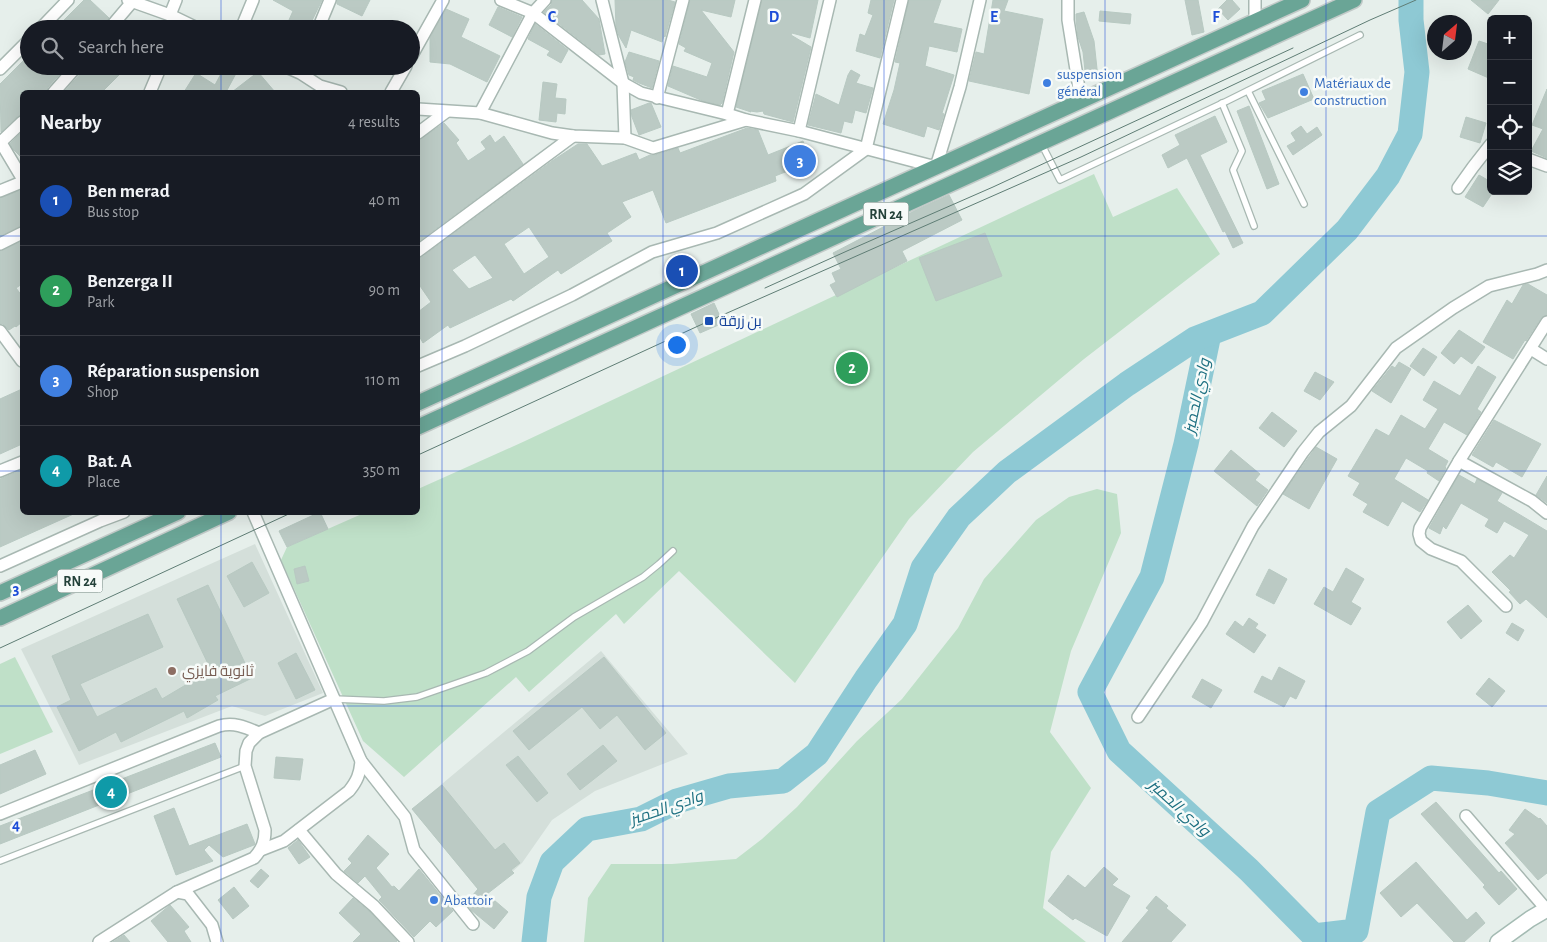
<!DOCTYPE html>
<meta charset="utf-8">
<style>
body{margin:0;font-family:"Alegreya Sans",Cairo,sans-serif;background:#242831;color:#f1f3f6}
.controls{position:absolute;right:15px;top:15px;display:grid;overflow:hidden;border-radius:8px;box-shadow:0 5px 20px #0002}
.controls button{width:45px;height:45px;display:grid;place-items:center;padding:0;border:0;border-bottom:1px solid #363941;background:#171b24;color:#f1f3f6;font:25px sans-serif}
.compass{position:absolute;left:1427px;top:15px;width:45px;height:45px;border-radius:50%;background:#171b24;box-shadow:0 5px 20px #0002;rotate:28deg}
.you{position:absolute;left:676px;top:344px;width:18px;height:18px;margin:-12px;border:4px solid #fff;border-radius:50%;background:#1a73e8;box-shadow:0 0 0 8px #1a73e833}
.badge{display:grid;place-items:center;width:32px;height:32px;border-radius:50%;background:#f4845f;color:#fff;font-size:16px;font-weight:700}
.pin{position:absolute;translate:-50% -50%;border:2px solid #fff;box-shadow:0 1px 5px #0006}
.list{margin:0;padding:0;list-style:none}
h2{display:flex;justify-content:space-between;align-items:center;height:65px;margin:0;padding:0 20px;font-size:21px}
h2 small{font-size:16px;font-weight:400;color:#9ea1a6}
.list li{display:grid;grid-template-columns:32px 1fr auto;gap:15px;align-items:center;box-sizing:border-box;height:90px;padding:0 20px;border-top:1px solid #363941}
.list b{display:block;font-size:19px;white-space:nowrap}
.list p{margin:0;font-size:16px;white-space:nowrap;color:#9ea1a6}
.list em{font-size:16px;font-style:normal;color:#9ea1a6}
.icon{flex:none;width:28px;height:28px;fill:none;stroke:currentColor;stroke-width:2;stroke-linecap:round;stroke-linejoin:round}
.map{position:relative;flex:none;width:1547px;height:942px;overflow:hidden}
.search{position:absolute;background:#171b24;box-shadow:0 5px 20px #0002;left:20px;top:20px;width:400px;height:55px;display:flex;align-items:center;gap:12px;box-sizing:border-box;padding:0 18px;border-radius:28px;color:#9ea1a6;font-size:19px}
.panel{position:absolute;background:#171b24;box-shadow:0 5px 20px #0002;left:20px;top:90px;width:400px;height:425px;border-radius:8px}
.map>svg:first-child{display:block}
</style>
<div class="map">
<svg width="1547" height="942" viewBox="0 0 1547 942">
<rect width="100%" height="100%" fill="#e6efeb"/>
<g fill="#d4dfda">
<path d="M255,544l68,149 -58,23 -33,-10 -153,59 -58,-116z"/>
<path d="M601,651l87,103 -93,37 -43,29 -30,43 -38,34 -72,-88z"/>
</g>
<g fill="#bfe0c8">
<path d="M1094,174l19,43 64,-29 43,66 -136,105 -111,93 -64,67 -114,164 -116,-112 -55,53 -8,-10 -87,78 -13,-15 -112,100 -41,-36 -82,-181 6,-13 77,-34 54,-1v-23l107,-48z"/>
<path d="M1097,489l20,5 4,39 -50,118 -21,81 41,56 -40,64 -8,56 43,34h-502l4,-44 23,-34h61l64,-5 26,-20 35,-32 60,-66 45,-42 56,-71 26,-49 52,-59 33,-23z"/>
<path d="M15,657l38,75 -53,22v-90z"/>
</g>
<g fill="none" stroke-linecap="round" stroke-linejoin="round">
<g stroke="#8ec9d4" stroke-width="25">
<path d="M1209,334l-23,110 -34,133 -62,115 29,59 130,119 65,66 42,-5 22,-119 53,-34 57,5 59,10"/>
<path d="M534,942l5,-45 13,-35 35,-33 54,-10 36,-18 52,-15 54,-5 34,-27 49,-75 39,-55 18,-56 36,-51 48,-45 120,-88 68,-45 67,-26 85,-83 41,-54 22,-42 7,-62 -6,-52v-20"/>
</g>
</g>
<g fill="#bbcac4" stroke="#b8c9c2" fill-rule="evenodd">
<path d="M84,0h6l19,18 -6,6 -1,5h-47z"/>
<path d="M273,0h49l-14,29 -19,-9 4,-9z"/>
<path d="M337,0h33l-8,16 -25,-12z"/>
<path d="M552,0h30l17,19 6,35 -6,1 -55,-43 7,-7z"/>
<path d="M615,0h53l7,2 -10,35 -1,-1 -2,6 -31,-12 -5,18 -7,-12 -3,-9z"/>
<path d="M690,0h45l-4,17 -30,-7 33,42 -12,51 -2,2 -17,-4 -35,-15 5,-20 34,11 5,-14 -28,-12 2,-3 -7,-4z"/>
<path d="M762,0h56l-8,38 -18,-5 -1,2 20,12 -18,75 -29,-8 -1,-3 -6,1 -7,-1 1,1 -15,-5z"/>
<path d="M871,0h23l-14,58 -24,-7 4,-17 5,2 8,-21 -5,-2z"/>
<path d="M909,0h32l-8,23 29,6 -5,23 -28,-6 -4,20 29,9 -12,38 2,1 -5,16 -12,-4 -3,11 -41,-13 11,-34 6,-27 -5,-1z"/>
<path d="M993,0h15l-4,11 39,8 -14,75 -60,-13 7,-29 8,2z"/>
<path d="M1185,0h13l6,32 -12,3z"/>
<path d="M1227,0h5l8,9 -12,11 -10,-11z"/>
<path d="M1471,0h28l-11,14z"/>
<path d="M498,7l24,10 -10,20 -23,-12z"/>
<path d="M446,9l23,10 -8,18 39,19 -13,26 -37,-18 -20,-2v-24z"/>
<path d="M1100,11l31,3 -1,10 -31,-3z"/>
<path d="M1084,12l10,29 4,37 -12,2 -3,-28 -5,-15 -2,-18v-5z"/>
<path d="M535,24l33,26 -7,13 -14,-8 3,-4 -22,-12z"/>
<path d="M1479,41l12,4v34l-23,-10z"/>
<path d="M629,52l30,9 -7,27 -13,-5 -6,-3 1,-3 -5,-2 -4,-13z"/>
<path d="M29,55v11h38l-19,21 -1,5h-25v23l-5,2 -16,15 -1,-48z"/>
<path d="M84,66h44l-26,26h-38l19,-21z"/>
<path d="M225,66h15l-14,26h1h-43l12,-19 19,12z"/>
<path d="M851,70l9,5 -4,8 17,5 -7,25 -11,-3 -3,13 -8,-2 -3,12 -33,-8 8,-31 23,11 9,-30z"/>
<path d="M258,72l17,20h-43z"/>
<path d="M1303,74l11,25 -46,19 -9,-15 7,-3 -4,-9z"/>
<path d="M543,82l14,2 -2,14 11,1 -1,15 -8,-1 -1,9 -17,-2z"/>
<path d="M1547,89v69l-16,-7 12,-22 -11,-4z"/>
<path d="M649,103h2l10,24 -22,8 -7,-18 -1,-7z"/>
<path d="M1249,106l30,78 -12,5 -30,-78z"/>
<path d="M1215,116l12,26 -27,13 43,88 -10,5 -8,-17 -2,1 -36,-74 -19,10 -6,-13 18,-10 -5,-10z"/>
<path d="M1466,117l20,6 -6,20 -20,-6z"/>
<path d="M444,123l15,17 -3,3 12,18 18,-12 -5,-7 9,-7 5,8 9,-7 19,28 -105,78v-101z"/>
<path d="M1301,126l6,8 10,-7 5,8 -29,20 -6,-9 9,-5 -5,-8z"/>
<path d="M747,128l11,2 10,25 35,-14 8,21 -36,14 1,5 -110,42 -13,-33 -31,12 9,15 -24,16 5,8 -23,15 -28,18 -3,-4 -45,31 -2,-2 -61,29 -2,-3 -25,18 -5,-9v-22l13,-10 -13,-19v-25l4,-1 130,-96 26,-17h9l15,22 34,-13 3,7 11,-5h5l23,-7 2,5zM529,227l20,30 -25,17 -20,-30zM475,255l18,23 -24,11 -17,-19z"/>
<path d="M22,132v26l-9,-9 -3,-5z"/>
<path d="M1479,175l12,7v13l-8,12 -18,-10z"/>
<path d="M22,190v36l-22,10v-38z"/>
<path d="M949,195l13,25 -60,31 5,10 -70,36 -7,-12 6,-3 -4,-9 9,-4 -8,-16 85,-44z"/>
<path d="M985,233l17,43 -66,25 -17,-43z"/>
<path d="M22,241v43l-6,4 6,8v26l-6,5 -1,-1 -6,4 -6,-6h-3v-73z"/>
<path d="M1528,284l19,11v20l-6,3 -15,23 -1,-1 -12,19 -30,-17 24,-42 5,4 11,-19z"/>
<path d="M714,303l9,20 -23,10 -9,-19z"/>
<path d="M1459,330l26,17 -13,17 -11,-8 -7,8 -13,-11z"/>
<path d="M1423,348l14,9 -13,19 -14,-10z"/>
<path d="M1399,362l12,7 -20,34 -19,-12 20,-25 3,2z"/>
<path d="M1478,366l18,11 -19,32 4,3 -14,23 -23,-13 -16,27 20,12 -3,6 1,1 -7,13 -12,-8 1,-2 -22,-13 -12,21 34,21 -8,12 -18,-11 -14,25 -25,-14 5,-8 -15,-9 7,-12 -12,-7 28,-47 13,7 12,-21 24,14 13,-20 -15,-9 11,-19 26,15z"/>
<path d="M1315,372l19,10 -14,18 -16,-9z"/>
<path d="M22,389v55l-22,10v-55z"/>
<path d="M1272,412l25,19 -13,16 -25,-19z"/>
<path d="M1494,420l47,24 -19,33 -26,-15 -3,5 -21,-12z"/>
<path d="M1316,447l21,12 -28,50 -26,-15z"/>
<path d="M1231,450l29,24 -5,6 13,10 -11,16 -43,-35z"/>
<path d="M22,470v42h56l-78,35v-68z"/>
<path d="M1459,475l16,9 2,-5 25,14 -5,8 50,30v87l-21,-19 -6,5 -11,-12 2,-1 -19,-19 18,-17 4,3 15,-23 -25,-14 -7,12 -12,-7 4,-7 -28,-16 -15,26 -3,-3 -3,8 -11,-6z"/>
<path d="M1547,476v27l-11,-8z"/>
<path d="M320,512l8,17 -41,18 -8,-16z"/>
<path d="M252,562l17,31 -25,14 -17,-31z"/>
<path d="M305,566l4,15 -12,3 -3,-15z"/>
<path d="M1346,568l18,11 -13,23 10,6 -10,17 -37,-21 10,-17 9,5z"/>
<path d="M1269,569l18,10 -13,25 -18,-9z"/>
<path d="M208,585l44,93 -37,18 3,4 -31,18 -3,-7 -63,31 -5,-10 -37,19 -22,-44 14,-7 -19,-44 96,-42 15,33 -83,37 17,33 59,-29 6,11 49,-29 -34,-71z"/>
<path d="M1468,605l14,16 -21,18 -14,-17z"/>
<path d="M1249,618l9,6 -3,4 11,7 -12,18 -28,-19 9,-13 8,6z"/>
<path d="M1512,623l12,7 -6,11 -12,-8z"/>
<path d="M296,653l19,37 -19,9 -18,-36z"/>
<path d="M604,657l62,76 -21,17 -28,-35 -17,14 -18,-22 -53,43 -16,-19z"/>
<path d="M1279,667l26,14 -9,18 -6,-3 -6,11 -30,-15 8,-16 10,5z"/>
<path d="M1489,678l16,13 -13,16 -16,-13z"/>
<path d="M1202,679l20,11 -11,18 -19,-11z"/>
<path d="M215,743l6,14 -221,87v-18z"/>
<path d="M603,745l14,16 -37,29 -13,-16z"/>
<path d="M35,750l11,24 -46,20v-29z"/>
<path d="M518,756l30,37 -11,9 -31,-37z"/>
<path d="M276,757l27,2 -3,21 -26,-2z"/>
<path d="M442,785l53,65 9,-7 16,20 -9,7 3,3 -27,21 21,18 -14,17 -23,-19 -5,-7 12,-14 -66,-80z"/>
<path d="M1436,802l63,71 2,-2 16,18 -18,16 -16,-18 2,-2 -64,-71z"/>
<path d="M174,808l15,38 58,-22 8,20 -1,1 -31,12 -14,-12 -5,5 9,11 -37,14 -22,-59z"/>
<path d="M1525,809l14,10 1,-1 7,8v47l-9,7 -33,-37 10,-9 -6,-4z"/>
<path d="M368,835l21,19 -13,14 16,19 2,-1 5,5 20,-22 34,42 -17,16 -6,-6 -16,16 -35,-37 3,-3 -17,-21 -7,7 -14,-12 8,-8 -4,-4z"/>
<path d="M298,840l12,17 -11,7 -11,-16z"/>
<path d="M1416,862l51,58 9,-8 9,11 -21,19h-10l-37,-39 -16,14 -21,-24z"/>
<path d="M1104,867l14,12 -6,6 18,11 -23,40 -32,-18 -2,2 -25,-19 20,-26 17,13z"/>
<path d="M261,869l8,7 -11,12 -8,-7z"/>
<path d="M234,887l15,19 -16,13 -15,-19z"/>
<path d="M1156,896l12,10 -2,2 20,17 -15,17h-49l27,-32 -3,-2z"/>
<path d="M353,898l16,13 28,30 -1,1h-43l8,-8 -22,-21z"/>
<path d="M170,905l19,22 -5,4 7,11h-23l-17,-21z"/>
<path d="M124,935l6,7h-17z"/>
</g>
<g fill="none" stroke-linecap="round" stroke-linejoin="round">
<g stroke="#a8b8b2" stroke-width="8">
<g id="lane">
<path d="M1248,91l56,113"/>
<path d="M1222,103l20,48 -9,19 21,56"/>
<path d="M1041,143l19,37 167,-79 133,-66"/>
<path d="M334,699l50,2 33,-4 69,-24 42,-22 46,-34 69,-40 16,-13 14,-13"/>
<path d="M0,861l245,-95"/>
</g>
</g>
<g stroke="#a8b8b2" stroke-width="14">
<g id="street">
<path d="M128,0l42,15 29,14"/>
<path d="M501,0l32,13 90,70 18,10 86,21 19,6 53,11 137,36 24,-80 20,-87"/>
<path d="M602,0l21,83 2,55"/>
<path d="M1068,0v20l13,81"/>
<path d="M170,15l6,-15"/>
<path d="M1255,22v-22"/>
<path d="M40,29l28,-29"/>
<path d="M109,29l23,-27"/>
<path d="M241,29l12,-29"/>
<path d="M318,29l12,-29"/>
<path d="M411,57l32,-57"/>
<path d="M284,66l16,7 20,13 21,6"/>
<path d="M0,69l29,-29"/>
<path d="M54,92l23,-26"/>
<path d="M150,92l11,-26"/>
<path d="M391,92l15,-26"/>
<path d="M657,98l26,-98"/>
<path d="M418,109l62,4 72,20 21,3 52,2 28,10 93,-28"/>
<path d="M480,113l53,-100 12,-13"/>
<path d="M727,114l28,-114"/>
<path d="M799,131l31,-131"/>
<path d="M418,133l28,-21"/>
<path d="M0,141l22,37"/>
<path d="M1,142l21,-20"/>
<path d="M1528,159l19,7"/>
<path d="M1458,188l15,-21 18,-23"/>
<path d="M0,191l22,-9"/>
<path d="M0,244l22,-11"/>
<path d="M418,251l155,-115"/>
<path d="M1547,322l-88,139 73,40 15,12"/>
<path d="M0,331l22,30"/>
<path d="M1531,349l16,10"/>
<path d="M418,366l47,-20 107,-51 80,-43 65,-19 87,-39 62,-45 36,-149"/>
<path d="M1459,461l-39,67 -1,6 2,7 10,8 30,12 45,45"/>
<path d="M0,471l22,-9"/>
<path d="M253,512l108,249c-1,13 -4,20 -12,30l-65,50 -23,9"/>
<path d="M0,566l100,-45 24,-9"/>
<path d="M1138,717l64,-95 51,-96 50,-74 16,-20 32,-26 45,-58 57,-40 36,-22 48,-12 10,-4"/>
<path d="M361,761l44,56 9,33 59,74"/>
<path d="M0,814l219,-88c15,-4 26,1 40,7"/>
<path d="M1466,816l80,93"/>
<path d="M299,830l37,44 38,32 34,36"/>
<path d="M177,892l11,2 24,31 5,17"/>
<path d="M99,942l78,-50 77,-34c8,-9 11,-16 11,-28l-20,-64 1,-15 3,-8 10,-10 75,-34"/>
</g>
</g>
<g stroke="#a4bbb3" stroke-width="18">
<path id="secondary" d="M1498,942l32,-23 17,-10"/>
</g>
<g stroke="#c2cac8" stroke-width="18">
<g id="primary">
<path d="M418,403l884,-403"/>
<path d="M418,427l936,-427"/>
<path d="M0,593l178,-81"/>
<path d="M0,618l229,-106"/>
</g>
</g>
<use href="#lane" stroke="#fff" stroke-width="5.5"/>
<use href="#street" stroke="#fff" stroke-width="11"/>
<use href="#secondary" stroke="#fff" stroke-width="15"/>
<use href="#primary" stroke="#6aa596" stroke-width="15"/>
<g stroke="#5f7d75" stroke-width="1">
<path d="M765,288l82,-37 146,-64 300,-139"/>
<path d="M418,455l291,-134 372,-164 289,-137 46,-20"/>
<path d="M0,648l293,-136"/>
</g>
</g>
<path fill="none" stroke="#1d4ed8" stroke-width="1" stroke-opacity="0.55" d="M221,0v29M442,0v942M663,0v942M884,0v942M1105,0v942M1326,0v942M221,66v26M0,236h22M418,236h1129M0,471h22M418,471h1129M221,512v430M0,706h1547"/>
<g fill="#3f7fe0" stroke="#f7fbf9" stroke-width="2">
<circle cx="1047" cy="83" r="5"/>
<circle cx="1304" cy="92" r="5"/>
<circle cx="434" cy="900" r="5"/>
</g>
<rect fill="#1a4fb4" stroke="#f7fbf9" stroke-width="2" x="704" y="316" width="10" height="10" rx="2.5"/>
<circle fill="#8d6e63" stroke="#f7fbf9" stroke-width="2" cx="172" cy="671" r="5"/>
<g text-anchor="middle" stroke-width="5" stroke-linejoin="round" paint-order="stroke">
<g fill="#f7fbf9" stroke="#637a73" stroke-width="1">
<rect x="863.5" y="202.5" width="45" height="23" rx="4"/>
<rect x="57.5" y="569.5" width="45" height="23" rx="4"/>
</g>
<g font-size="14" font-weight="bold" fill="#24423a">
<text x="886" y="219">RN 24</text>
<text x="80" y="586">RN 24</text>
</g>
<g font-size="15" fill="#366cbe" stroke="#f7fbf9" text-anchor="start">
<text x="1057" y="79">suspension<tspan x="1057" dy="17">général</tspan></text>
<text x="1314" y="88">Matériaux de<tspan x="1314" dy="17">construction</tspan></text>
<text x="444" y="905">Abattoir</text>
</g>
<g font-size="15" fill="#164399" stroke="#f7fbf9" text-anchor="start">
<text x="719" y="326">بن زرقة</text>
</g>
<g font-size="15" fill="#785e54" stroke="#f7fbf9" text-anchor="start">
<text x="182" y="676">ثانوية فايزي</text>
</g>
<g font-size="16" font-style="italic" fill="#1c6f80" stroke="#f7fbf9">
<text transform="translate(1196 396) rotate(-78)" y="6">وادي الحميز</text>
<text transform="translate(666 807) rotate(-19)" y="6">وادي الحميز</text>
<text transform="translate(1180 807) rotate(42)" y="6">وادي الحميز</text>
</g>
</g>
<g font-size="16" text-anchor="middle" font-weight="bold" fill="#1d4ed8" stroke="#f7fbf9" stroke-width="5" stroke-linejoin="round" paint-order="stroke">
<text x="552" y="22">C</text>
<text x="774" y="22">D</text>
<text x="994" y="22">E</text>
<text x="1216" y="22">F</text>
<text x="16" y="594">3</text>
<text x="16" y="830">4</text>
</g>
</svg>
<div class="controls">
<button>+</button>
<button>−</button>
<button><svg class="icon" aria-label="locate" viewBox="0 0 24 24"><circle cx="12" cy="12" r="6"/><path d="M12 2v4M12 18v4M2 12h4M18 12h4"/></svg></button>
<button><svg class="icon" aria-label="layers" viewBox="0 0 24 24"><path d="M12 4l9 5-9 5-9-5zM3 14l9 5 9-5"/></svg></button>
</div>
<svg class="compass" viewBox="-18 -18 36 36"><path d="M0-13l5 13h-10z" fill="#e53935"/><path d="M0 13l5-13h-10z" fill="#9ea1a6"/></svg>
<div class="you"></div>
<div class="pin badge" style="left:682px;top:271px;background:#1a4fb4">1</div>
<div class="pin badge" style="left:852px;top:368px;background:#2e9e5b">2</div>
<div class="pin badge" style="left:800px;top:161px;background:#3f7fe0">3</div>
<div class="pin badge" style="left:111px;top:792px;background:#0f9aa8">4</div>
<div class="search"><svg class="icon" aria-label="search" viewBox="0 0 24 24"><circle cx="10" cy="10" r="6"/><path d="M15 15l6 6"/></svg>Search here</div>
<section class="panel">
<h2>Nearby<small>4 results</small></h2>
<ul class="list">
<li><span class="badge" style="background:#1a4fb4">1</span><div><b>Ben merad</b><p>Bus stop</p></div><em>40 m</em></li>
<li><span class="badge" style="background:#2e9e5b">2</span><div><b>Benzerga II</b><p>Park</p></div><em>90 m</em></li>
<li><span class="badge" style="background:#3f7fe0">3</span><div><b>Réparation suspension</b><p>Shop</p></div><em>110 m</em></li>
<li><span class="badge" style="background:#0f9aa8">4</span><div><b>Bat. A</b><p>Place</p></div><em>350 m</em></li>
</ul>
</section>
</div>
